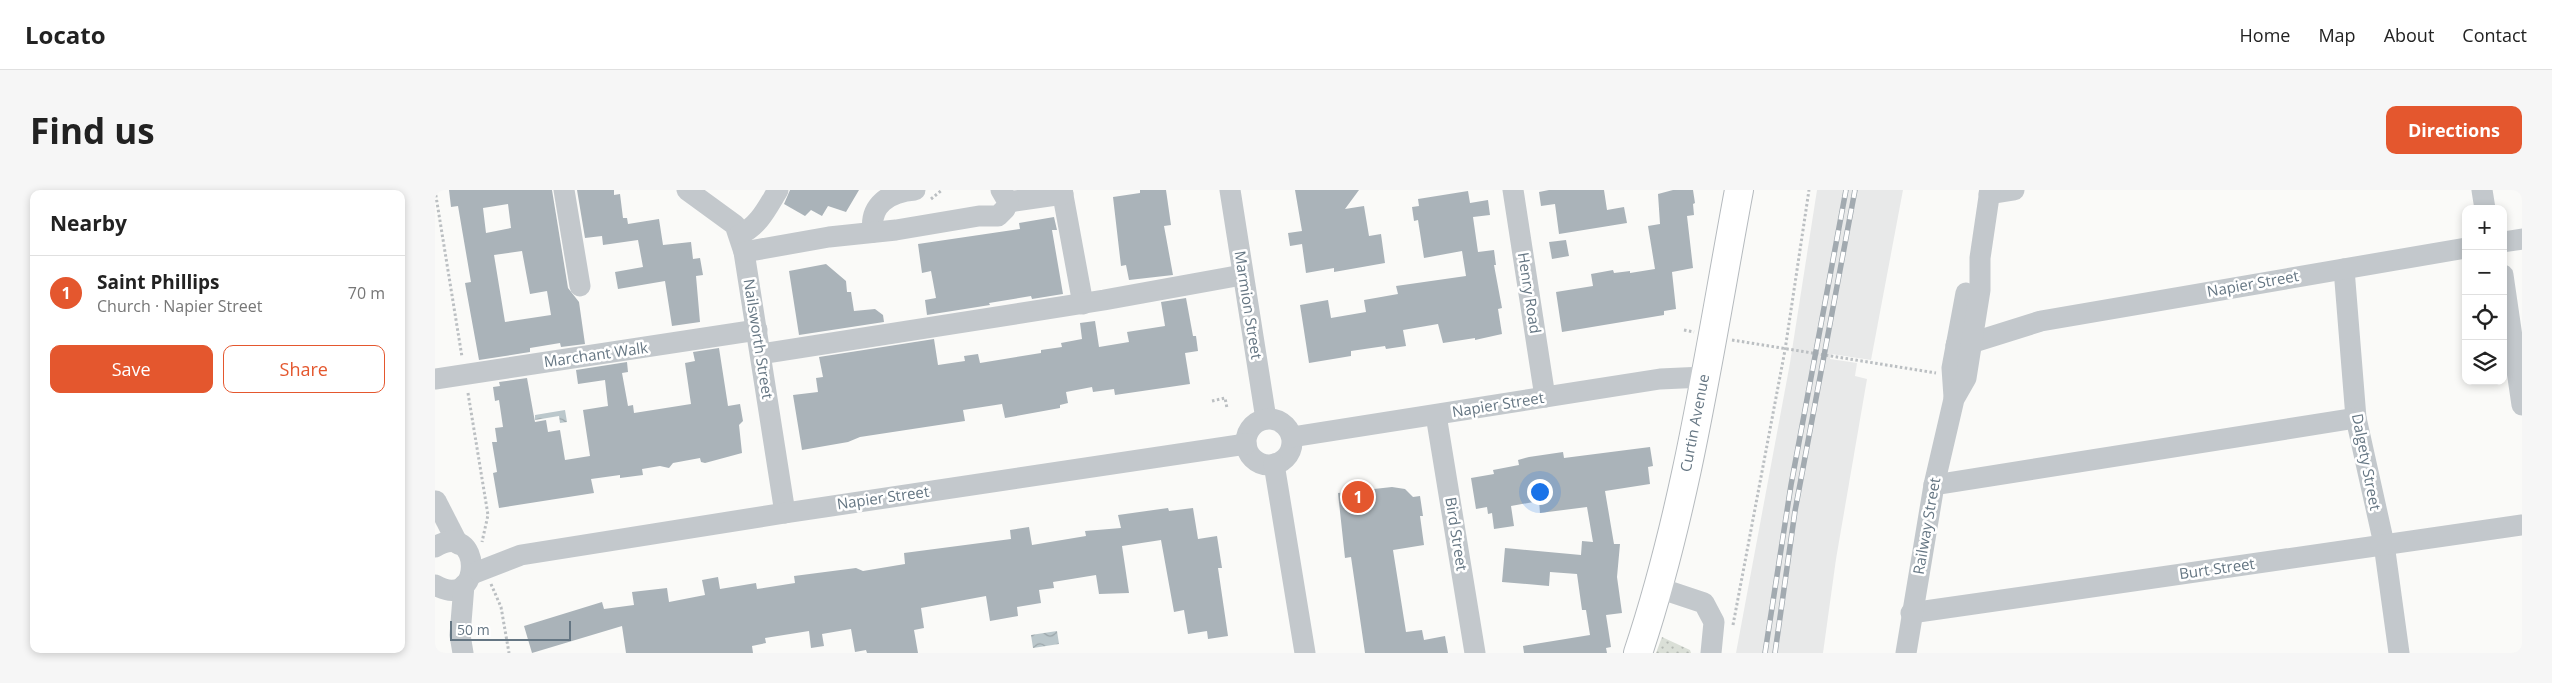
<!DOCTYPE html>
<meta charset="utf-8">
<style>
body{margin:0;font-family:"Open Sans",sans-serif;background:#f6f6f6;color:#222}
.controls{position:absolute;right:15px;top:15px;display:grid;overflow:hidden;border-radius:10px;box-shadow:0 2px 8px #0003}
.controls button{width:45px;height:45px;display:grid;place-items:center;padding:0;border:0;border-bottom:1px solid #e0e0e0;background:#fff;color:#222;font:25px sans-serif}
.scale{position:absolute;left:15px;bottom:12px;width:121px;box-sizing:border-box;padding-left:5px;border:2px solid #657683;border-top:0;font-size:14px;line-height:18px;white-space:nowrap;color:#657683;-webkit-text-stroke:4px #fff;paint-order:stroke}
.you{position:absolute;left:1104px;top:301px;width:18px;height:18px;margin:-12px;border:4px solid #fff;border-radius:50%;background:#1a73e8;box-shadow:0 0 0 8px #1a73e833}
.badge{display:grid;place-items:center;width:32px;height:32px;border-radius:50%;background:#e4572e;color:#fff;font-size:16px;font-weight:700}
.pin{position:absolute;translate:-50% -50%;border:2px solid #fff;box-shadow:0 1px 5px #0006}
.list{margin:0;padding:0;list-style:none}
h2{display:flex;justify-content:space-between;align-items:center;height:65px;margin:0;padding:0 20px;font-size:21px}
h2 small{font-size:16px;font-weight:400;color:#767676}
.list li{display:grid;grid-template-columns:32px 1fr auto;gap:15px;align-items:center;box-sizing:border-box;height:75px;padding:0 20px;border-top:1px solid #e0e0e0}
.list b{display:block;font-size:19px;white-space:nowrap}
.list p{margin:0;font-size:16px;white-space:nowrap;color:#767676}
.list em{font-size:16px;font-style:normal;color:#767676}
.actions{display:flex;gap:10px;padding:15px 20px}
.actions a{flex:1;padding:11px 0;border:1px solid #e4572e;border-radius:10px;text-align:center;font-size:18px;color:#e4572e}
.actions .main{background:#e4572e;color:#fff}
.icon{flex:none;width:28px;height:28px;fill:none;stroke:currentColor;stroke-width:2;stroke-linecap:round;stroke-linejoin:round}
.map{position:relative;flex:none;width:2087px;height:463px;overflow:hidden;border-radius:10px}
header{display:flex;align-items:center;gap:30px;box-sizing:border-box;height:70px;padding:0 25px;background:#fff;border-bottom:1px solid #e0e0e0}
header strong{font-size:24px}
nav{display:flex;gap:28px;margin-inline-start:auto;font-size:18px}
.intro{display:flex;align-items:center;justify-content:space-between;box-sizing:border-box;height:120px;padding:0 30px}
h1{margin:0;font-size:35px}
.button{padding:12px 22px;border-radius:10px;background:#e4572e;color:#fff;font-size:18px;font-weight:700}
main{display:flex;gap:30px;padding:0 30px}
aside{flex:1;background:#fff;border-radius:10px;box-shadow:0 2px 8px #0003}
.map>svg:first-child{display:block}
</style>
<header>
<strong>Locato</strong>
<nav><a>Home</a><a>Map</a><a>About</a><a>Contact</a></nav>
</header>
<div class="intro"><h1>Find us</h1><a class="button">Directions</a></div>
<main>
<aside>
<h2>Nearby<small></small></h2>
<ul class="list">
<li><span class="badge">1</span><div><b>Saint Phillips</b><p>Church · Napier Street</p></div><em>70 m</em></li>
</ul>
<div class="actions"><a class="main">Save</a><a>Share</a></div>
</aside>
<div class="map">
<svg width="2087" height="463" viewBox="0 0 2087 463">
<defs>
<pattern id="grass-dots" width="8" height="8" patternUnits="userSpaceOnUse" patternTransform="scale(1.25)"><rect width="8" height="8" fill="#dadfd7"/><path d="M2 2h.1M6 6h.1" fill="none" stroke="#b4b9b4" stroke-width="1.8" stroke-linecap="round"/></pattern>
<pattern id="water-waves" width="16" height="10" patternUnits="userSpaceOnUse" patternTransform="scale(1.25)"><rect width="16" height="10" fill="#bbc7cb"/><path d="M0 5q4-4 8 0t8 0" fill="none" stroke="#9ca6aa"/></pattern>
</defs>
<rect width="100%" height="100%" fill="#fafaf8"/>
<path fill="#e8e9e9" d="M1382,0h86l-32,170 -40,-6 -1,3v2l27,4 -2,13 12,3 -31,180 -13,94h-87l54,-290z"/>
<path fill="url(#grass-dots)" d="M1227,447l28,13 1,3h-35z"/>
<g fill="url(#water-waves)">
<path d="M130,220l2,12 -7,1 -1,-7 -24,4v-5z"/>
<path d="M622,441l2,13 -26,4 -2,-13z"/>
</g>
<g fill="#aab3b9" fill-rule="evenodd">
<path d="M14,0h103l16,98 11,14 6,42 -24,3 -1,-4 -30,5v4l-51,8 -14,-77 6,-1 -13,-76 -7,1zM73,14l3,24 -25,5 -3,-25zM87,61l8,43 17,-3 4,24 -46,7 -11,-67z"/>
<path d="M142,0h37v5l6,-1 3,24h4l1,6 31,-5 4,26 28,-3 2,17 7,-1 3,17 -7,1 4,46 -28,4 -7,-45 -47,8 -3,-17 28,-5 -5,-27 -35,5 -1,-9 -17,2z"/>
<path d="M355,0h69l-13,22 -18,-6 -6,10 -11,-6 -6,6 -21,-12z"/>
<path d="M705,0h26l5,35 -7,1 9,49 -44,5 -3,-15 -5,1 -8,-69 27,-4z"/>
<path d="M860,0h64l-14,19 19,-3 5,30 12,-2 4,29 -51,9v-4l-28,5 -4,-29 -12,2 -2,-13 14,-2z"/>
<path d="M1114,0h55l3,20 17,-3 3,16 -68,11 -4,-30 -14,2 -2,-14z"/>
<path d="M1238,0h20l2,13 -2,1 1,11 -7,1 6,52 -21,4 4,37 -12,2v4l-102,17 -6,-40 37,-6 -2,-12 22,-4 1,3 16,-2v2l25,-4 -7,-43 12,-2 -2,-30z"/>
<path d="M1033,1l2,12 18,-3 2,15 -17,2 5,35 16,-2 2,15h-2l8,43 -4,1 4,25 -27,6v-2l-32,5 -5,-19 -35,6 3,16 -20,3 -1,-3 -34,5v5l-42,7 -9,-58 28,-5 3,18 35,-6 -2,-12 34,-6 -2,-8 70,-10 -4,-25 -38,7 -6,-38 -4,1 -2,-14 7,-1 -1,-7z"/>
<path d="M619,27l3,13h-5l11,64 -31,5 -1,-3 -42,7 1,2 -63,10 -2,-15 11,-2 -5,-27 -9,2 -4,-29 102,-15 -1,-6z"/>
<path d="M1131,50l3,16 -17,3 -3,-17z"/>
<path d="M391,74l20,17 1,11h4l3,19 21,-2 8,6 1,7 -85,13 -10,-64z"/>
<path d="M751,108l7,38h3l2,15 -13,2 5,31 -75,11 -1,-6 -21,3 -1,-5 -26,5 2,11 -8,2v3l-55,10 -3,-14 -39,6 2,11 -105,16 -12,5 -46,8 -9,-55 25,-3 -2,-14 7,-1 -4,-20 115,-18 4,26 27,-4 -1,-5 14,-2 2,9 61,-10v-3l21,-3 -1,-4 21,-4 -2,-16 15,-2 4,26 30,-5 -2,-10 38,-6 -4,-24z"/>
<path d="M284,158l9,58 12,-2 3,17 -4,4 3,28 -37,10 -4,-1 -1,-4 -27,5 -4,5 -9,-2 -18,3 1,6 -23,3v-3l-29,4 3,14 -95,15 -6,-35 4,-1 -5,-30h5l-2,-14 8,-1 -4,-27 -4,1 -2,-14 7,-1 -1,-4 28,-4 8,44 11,-2 2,12 12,-2 5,30 25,-4 -7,-46 25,-4 -3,-26 -27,4 -2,-14 51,-8 1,10 -6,1 6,33 5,-1 1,8 57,-9 -6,-41 10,-2 -2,-9z"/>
<path d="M1215,257l3,19 -5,1 2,17 -45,7 9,53h6l-3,33 5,36 -16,2 5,32 -5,1 1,5h-83l-1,-7 67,-11 -4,-25h-4l-5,-36 -27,-2 -1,14 -47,-4 3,-34 76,7 1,-14 11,1 -6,-35 -47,6 -1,-12 -28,5 3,20 -20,3 -2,-16 -4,1 -1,-7 -11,2 -5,-31 23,-4 -1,-4 26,-5 -1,-5 11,-3 34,-5 1,6z"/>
<path d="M957,297l13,2 8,8 7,-1 3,20h-3l4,29 -31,5 13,82 16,-2 2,10 21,-4 3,17h-83l-14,-96 -6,1 -7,-65z"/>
<path d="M733,318l1,3 24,-3 5,31 19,-3 5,32h-4l10,68 -20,3 -1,-8 -19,3 -4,-24 -10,2 -13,-72 -39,6 7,47 -30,1 -3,-19 -43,7 1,6 -15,2 2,13 -24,4 1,9 -28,5 -4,-25 -65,12 3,20 -10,2 4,23h-51l-1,-3 -11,2 -4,-23 -29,5 2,12 -13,2 -2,-17 -44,7 1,5 -14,3 1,7h-127l-4,-27 -90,27 -8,-27 78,-24 2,7 30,-4 -2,-13 35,-4 2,14 36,-7 -3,-15 16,-3 2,12 36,-6 1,6 38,-6 -1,-7 62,-8 7,3 42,-7 -1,-11 107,-14 -1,-9 19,-3 3,18 54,-9 -1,-5 36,-3 -3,-13z"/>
</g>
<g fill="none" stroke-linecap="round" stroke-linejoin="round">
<g stroke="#b5babe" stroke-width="30">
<path id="major" d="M1203,463c50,-150 72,-308 101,-463"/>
</g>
<g stroke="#bbbfc2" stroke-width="3" stroke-dasharray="2.5 2.5" stroke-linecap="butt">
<path d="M0,0l27,167"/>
<path d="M496,9l11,-9"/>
<path d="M1249,140l10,2"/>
<path d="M1297,150l204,33"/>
<path d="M33,203l20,122 -6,27"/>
<path d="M777,211l13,-3 2,10"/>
<path d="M56,394l10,23 8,46"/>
<path d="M1298,435l52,-275 24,-160"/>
</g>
<g stroke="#c3c8cc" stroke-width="21">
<path d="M129,0l16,96"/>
<path d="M252,0l48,35 9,27 41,261"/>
<path d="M627,0l21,114"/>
<path d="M795,0l36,229"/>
<path d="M1078,0l32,207"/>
<path d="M2047,0l3,19"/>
<path d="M1554,4l25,-4"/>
<path d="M573,12l55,-8"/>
<path d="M438,42c-4,-27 16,-40 42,-42"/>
<path d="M304,45c20,-9 28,-27 39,-45"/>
<path d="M2068,52l19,-3"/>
<path d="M309,62l85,-15 67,-7 83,-14h19l7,-7 3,-7 -7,-12"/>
<path d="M1909,79l12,149 28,126 15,109"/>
<path d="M2068,85l19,130"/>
<path d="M1521,155l15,-2 70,-22 425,-73"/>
<path d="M326,164l343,-54 138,-25"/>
<path d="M0,189l322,-49"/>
<path d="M1519,207l-2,-29 14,-75"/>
<path d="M1001,225l39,238"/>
<circle cx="834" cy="252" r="23"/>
<path d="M857,247l368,-58 44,-2"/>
<path d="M839,274l31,189"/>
<path d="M1499,295l422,-67"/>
<path d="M1,311l22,43"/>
<path d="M0,357c47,-29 50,66 0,38"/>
<path d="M37,384l49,-19 264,-42 461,-69"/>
<path d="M1224,398l45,15 10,19 -3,31"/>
<path d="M1476,423l611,-88"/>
<path d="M28,463l-3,-18 4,-50"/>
<path d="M1471,463l28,-168 20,-86 12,-21 14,-88v-32l10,-68"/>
</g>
<use href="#major" stroke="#fff" stroke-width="28"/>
<g stroke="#a2aab0" stroke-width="5.5">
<g id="rail">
<path d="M1330,463l26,-168 55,-295"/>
<path d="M1340,463l20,-142 60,-321"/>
</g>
</g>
<use href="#rail" stroke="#fff" stroke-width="4" stroke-dasharray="11" stroke-linecap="butt"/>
</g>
<g text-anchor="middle" stroke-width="5" stroke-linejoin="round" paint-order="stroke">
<g font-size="15" fill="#657683" stroke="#fff">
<text transform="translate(1818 94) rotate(-10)" y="5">Napier Street</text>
<text transform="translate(1094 103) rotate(81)" y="5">Henry Road</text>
<text transform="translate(813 115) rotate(81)" y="5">Marmion Street</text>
<text transform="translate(323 149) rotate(81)" y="5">Nailsworth Street</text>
<text transform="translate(161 165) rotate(-8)" y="5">Marchant Walk</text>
<text transform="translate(1063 215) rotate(-9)" y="5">Napier Street</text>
<text transform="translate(1260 233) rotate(-79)" y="5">Curtin Avenue</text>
<text transform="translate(1931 272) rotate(79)" y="5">Dalgety Street</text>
<text transform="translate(448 308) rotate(-8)" y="5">Napier Street</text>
<text transform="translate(1492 336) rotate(-80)" y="5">Railway Street</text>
<text transform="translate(1021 344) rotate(81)" y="5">Bird Street</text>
<text transform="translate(1782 379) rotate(-8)" y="5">Burt Street</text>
</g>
</g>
</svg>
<div class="controls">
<button>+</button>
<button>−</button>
<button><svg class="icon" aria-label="locate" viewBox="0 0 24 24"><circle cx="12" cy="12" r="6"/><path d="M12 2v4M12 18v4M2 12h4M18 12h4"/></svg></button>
<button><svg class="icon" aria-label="layers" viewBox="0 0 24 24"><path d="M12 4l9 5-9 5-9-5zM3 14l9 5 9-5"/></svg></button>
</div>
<div class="scale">50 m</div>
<div class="you"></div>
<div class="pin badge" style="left:923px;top:307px">1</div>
</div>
</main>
